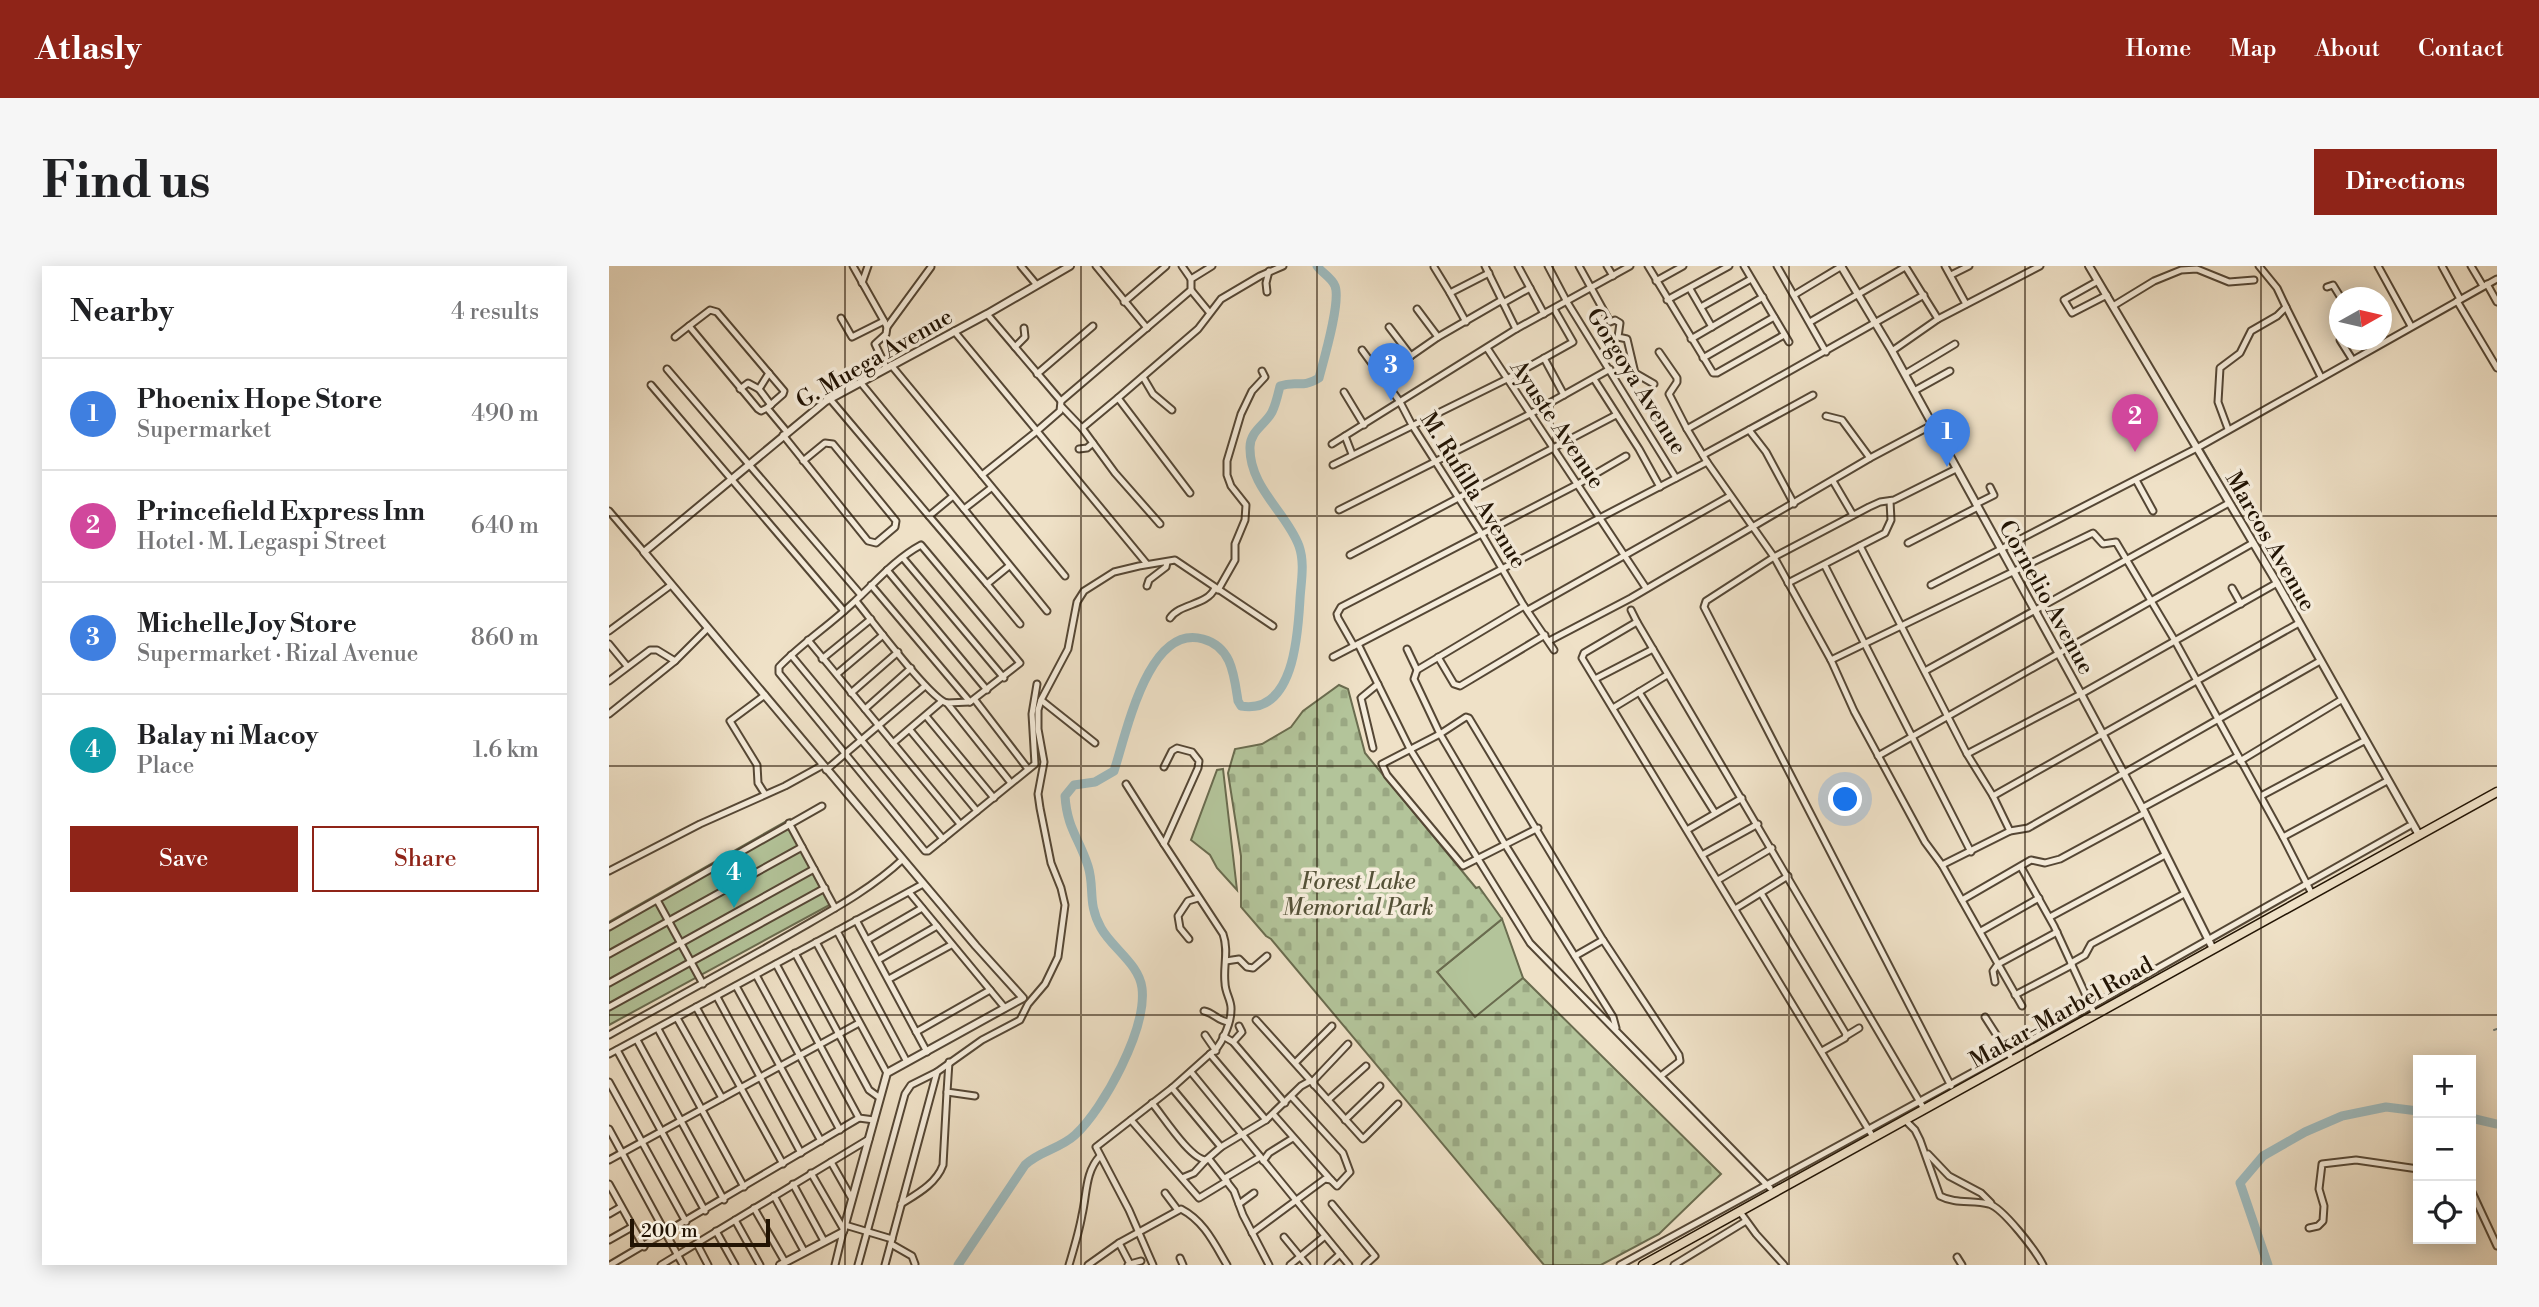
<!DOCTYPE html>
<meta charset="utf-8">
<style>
body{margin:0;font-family:"Libre Bodoni",serif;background:#f6f6f6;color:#202124}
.controls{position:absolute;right:21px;bottom:21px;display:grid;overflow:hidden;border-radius:0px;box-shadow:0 4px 18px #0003}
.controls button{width:63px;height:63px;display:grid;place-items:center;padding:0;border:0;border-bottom:2px solid #e0e0e0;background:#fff;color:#202124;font:35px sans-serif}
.compass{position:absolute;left:1720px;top:21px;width:63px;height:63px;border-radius:50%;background:#fff;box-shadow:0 4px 18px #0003;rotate:82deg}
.scale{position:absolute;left:21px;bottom:18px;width:140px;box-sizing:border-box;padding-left:7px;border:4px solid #221404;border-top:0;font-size:19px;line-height:24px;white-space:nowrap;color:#221404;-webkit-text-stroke:5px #f5ecdb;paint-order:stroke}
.you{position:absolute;left:1237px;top:534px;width:24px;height:24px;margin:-18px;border:5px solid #fff;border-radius:50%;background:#1a73e8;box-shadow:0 0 0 10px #1a73e833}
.badge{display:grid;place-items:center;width:46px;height:46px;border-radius:50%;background:#8f2418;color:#fff;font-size:23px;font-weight:700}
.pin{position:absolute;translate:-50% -58px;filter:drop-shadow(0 2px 4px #0008)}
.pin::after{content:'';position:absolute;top:37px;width:24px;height:21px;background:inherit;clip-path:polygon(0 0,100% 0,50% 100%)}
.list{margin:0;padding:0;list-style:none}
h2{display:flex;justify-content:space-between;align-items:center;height:91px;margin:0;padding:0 28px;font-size:30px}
h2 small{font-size:23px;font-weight:400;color:#757577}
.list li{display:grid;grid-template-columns:46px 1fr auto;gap:21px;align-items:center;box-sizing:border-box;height:112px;padding:0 28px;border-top:2px solid #e0e0e0}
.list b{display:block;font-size:26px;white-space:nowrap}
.list p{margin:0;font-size:23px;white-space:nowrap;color:#757577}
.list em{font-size:23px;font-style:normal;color:#757577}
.actions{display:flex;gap:14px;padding:21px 28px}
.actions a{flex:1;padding:16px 0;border:2px solid #8f2418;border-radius:0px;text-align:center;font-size:24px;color:#8f2418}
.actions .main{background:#8f2418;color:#fff}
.icon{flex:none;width:38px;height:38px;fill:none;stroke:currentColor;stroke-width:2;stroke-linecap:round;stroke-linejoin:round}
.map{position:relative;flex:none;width:1888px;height:999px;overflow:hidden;border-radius:0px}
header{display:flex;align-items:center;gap:42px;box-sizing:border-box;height:98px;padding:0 35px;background:#8f2418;color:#fff}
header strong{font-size:33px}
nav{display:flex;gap:38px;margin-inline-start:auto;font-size:24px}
.intro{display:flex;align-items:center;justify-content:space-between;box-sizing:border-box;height:168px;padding:0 42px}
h1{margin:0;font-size:49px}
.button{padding:18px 32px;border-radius:0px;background:#8f2418;color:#fff;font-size:24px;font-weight:700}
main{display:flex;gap:42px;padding:0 42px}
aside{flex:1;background:#fff;border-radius:0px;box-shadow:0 4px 18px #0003}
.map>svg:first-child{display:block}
</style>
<header>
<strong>Atlasly</strong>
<nav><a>Home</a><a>Map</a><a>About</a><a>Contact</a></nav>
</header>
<div class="intro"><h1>Find us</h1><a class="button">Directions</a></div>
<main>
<aside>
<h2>Nearby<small>4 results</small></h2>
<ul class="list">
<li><span class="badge" style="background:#3f7fe0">1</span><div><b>Phoenix Hope Store</b><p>Supermarket</p></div><em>490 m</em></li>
<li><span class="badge" style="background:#d1479c">2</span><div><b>Princefield Express Inn</b><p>Hotel · M. Legaspi Street</p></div><em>640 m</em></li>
<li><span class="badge" style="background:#3f7fe0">3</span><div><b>Michelle Joy Store</b><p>Supermarket · Rizal Avenue</p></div><em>860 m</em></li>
<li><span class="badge" style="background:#0f9aa8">4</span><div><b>Balay ni Macoy</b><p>Place</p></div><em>1.6 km</em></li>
</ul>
<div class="actions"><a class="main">Save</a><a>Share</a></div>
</aside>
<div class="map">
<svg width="1888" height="999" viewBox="0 0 1888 999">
<defs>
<pattern id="cemetery-stones" width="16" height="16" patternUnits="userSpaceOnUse" patternTransform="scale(1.75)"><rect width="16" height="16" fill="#b3c49a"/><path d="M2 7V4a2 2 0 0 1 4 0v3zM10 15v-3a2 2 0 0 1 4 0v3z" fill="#9aa883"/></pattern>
</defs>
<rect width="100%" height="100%" fill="#efe1c7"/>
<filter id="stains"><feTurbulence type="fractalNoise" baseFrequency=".00286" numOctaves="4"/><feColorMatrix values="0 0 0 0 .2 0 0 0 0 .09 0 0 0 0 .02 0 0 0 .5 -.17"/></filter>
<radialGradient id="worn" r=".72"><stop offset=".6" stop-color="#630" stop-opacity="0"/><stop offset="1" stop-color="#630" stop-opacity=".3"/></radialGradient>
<g fill="#b3c49a" stroke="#6a6c4f" stroke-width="2">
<path d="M614,503l14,121 -20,-22 -7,-13 -19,-15 26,-70z"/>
<path d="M181,553l45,83 -226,123v-103z"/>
<path d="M893,653l21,59 -48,40 -38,-46z"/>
</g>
<path fill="url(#cemetery-stones)" stroke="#6a6c4f" stroke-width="2" d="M730,419l9,4 17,64 111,135 3,-1 23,32 -65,53 38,45 48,-39 198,196 -62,60 -58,31h-57l-273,-326 -5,-3 -25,-29v-51l-13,-83 7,-24 27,-5 29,-17 12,-16z"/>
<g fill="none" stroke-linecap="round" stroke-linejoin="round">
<g stroke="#6c7874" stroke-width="2">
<path d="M1593,182l48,84"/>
<path d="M1688,347l42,74"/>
<path d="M1885,764l3,-1"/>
</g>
<g stroke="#9ebbbf" stroke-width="9">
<path d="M1862,852l26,6"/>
<path d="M349,999l67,-100c14,-14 35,-16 50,-30 29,-27 72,-106 67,-147 -3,-24 -30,-40 -41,-60 -14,-25 -6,-40 -13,-62 -9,-28 -21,-38 -23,-70l9,-11 21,-3 19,-11c12,-36 34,-148 89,-132 29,8 31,36 35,62l3,5c53,9 57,-72 59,-107 1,-17 5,-36 -1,-53 -12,-33 -50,-59 -49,-99 0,-16 16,-23 22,-35 4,-8 6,-18 8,-26 17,-6 21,3 39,-8 5,-19 22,-76 16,-92 -3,-8 -13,-13 -18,-20"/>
<path d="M1659,999l-28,-82 23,-27 42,-24 37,-16 44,-9 32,4"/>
</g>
<g stroke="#554735" stroke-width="9">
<g id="minor">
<path d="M244,0l31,55"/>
<path d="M412,0l15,18"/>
<path d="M487,0l51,62"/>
<path d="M573,0l9,13"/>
<path d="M876,0l31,63"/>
<path d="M909,0l26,48"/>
<path d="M939,0l19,36 109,176"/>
<path d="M970,0l31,56 5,-2 5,3 -2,14 9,2 8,34 19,11"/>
<path d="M998,0l6,10"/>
<path d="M1039,0l65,107h4l67,-38"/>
<path d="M1135,0l45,76"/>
<path d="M1168,0l49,86"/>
<path d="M1296,0l33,53"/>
<path d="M1336,0l21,38"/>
<path d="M1769,0l33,60"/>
<path d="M1833,0l18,33"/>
<path d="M1862,0l12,20"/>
<path d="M825,1l16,26"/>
<path d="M1342,9l18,-9"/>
<path d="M1047,15l27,-15"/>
<path d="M1489,15l-34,19 8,13 35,-18"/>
<path d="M253,17l6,-17"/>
<path d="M1878,18l10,18"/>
<path d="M1718,21l6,-2 8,13"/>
<path d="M1081,23l22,38"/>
<path d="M582,24l18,22"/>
<path d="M658,26l-1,-9 3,-12"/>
<path d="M1185,29l48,-29"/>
<path d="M1058,34l62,-34"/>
<path d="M1848,35l40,67"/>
<path d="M515,36l42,-36"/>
<path d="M894,37l27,-15"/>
<path d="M1504,40l41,-25 27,-11 16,-1 32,13 25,-2"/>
<path d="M1092,41l50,-28"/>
<path d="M1677,41l35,70"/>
<path d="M808,43l21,28"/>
<path d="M378,48l74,87"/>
<path d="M232,52l11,19 32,-16 3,6 -1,7 -11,10 11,23"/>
<path d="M857,56l-16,-29 39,-20"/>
<path d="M1201,56l95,-55"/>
<path d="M278,61l44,-60"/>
<path d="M780,61l22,29"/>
<path d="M345,65l83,100 23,-20 1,-10 130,-111v-11l21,-13"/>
<path d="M66,71l14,-11"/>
<path d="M1082,73l72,-42"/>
<path d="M1731,74l12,19"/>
<path d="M1757,74l5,9"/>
<path d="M406,81l10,-10 -1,-9"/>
<path d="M878,82l159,240"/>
<path d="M753,84l38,52 12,23 69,108 43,73 30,44"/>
<path d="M1283,85l46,-32 102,-53"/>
<path d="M1050,86l18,26v4l-8,12 18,35 20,33 67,95 57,103 23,51 71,131 17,23 56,99 -5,7 2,11"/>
<path d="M935,92l20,37"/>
<path d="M1094,92l71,-41"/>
<path d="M282,99l91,110 55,-44 110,133"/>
<path d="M58,103l194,226"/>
<path d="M428,108l56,-48"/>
<path d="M1296,108l50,-30"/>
<path d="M773,110l56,-39 64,-37"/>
<path d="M534,111l10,17 19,16"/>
<path d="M985,113l45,70 21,38"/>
<path d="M252,117l103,126"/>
<path d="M42,119l193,226"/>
<path d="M131,123l8,-6 11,6 10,-16"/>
<path d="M150,123l12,16"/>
<path d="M1305,125l36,-20"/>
<path d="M735,126l20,33"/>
<path d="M221,133l99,117 24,-20"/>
<path d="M452,140l21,22 36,-30"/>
<path d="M158,142l16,-14 1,-3 -67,-79 -7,-2 -21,16 69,83 3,2 6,-3 20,24"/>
<path d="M1217,150l16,4 28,38"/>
<path d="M473,162l33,45 45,51"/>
<path d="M1078,163l237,-134"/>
<path d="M1619,163l-10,-27 2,-34 20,-15 11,-22 26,-15 9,-9 -9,-19 -18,-22"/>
<path d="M1140,164l17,22 28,52"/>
<path d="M174,169l85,106 8,2 19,-16 1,-6 -63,-77 -8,-1 -22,18"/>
<path d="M736,170l7,18"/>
<path d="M723,178l184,-115 114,-63"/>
<path d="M470,183l8,-1 6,-5"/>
<path d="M1094,189l110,-60"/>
<path d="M724,199l174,-86 66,-37 -19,-33"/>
<path d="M373,209l83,101"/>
<path d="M1527,214l17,31"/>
<path d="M1224,215l20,34"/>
<path d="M382,222l-27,21 83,102"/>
<path d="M581,227l-72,-95 80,-69 23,-30 39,-23 23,-10"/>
<path d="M1367,238l18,-9 -4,-8"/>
<path d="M730,244l191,-96 80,-45"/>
<path d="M0,245l35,41"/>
<path d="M320,250l58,68 22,-18"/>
<path d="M1299,277l70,-36"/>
<path d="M1251,280l107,208 26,42 17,35"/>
<path d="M741,289l266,-140"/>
<path d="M294,292l101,120"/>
<path d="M1216,300l146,286"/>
<path d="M278,304l100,120"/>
<path d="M1179,317l97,-50 6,-13 -1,-19"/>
<path d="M378,318l33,40"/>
<path d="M262,319l99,117 50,-39 -99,-118c-26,14 -46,38 -67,57 -24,23 -52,41 -75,65v6l146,178h3l107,-87 -3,-50 5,-30"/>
<path d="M1322,319l266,-137 300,-169"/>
<path d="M538,320l2,-6 17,-13 1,-5"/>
<path d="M1623,322l9,16"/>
<path d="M609,324l17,-30v-16l10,-24 1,-15 -15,-19 -4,-11v-14l14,-47 11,-23 13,-14 -3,-6"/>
<path d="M247,335c15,18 74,98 91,102"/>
<path d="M915,340l-107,64 -3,9 26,55 66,112 107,171 3,11"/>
<path d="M919,344l202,-114"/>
<path d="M1022,344l6,12"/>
<path d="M561,352c10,-15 37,-12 45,-30"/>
<path d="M0,365l62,-46"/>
<path d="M199,374l152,184"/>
<path d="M940,375l82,-43 239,-140 62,-33"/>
<path d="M0,378l18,22"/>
<path d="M749,378l52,105 120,194 240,245"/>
<path d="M745,380l-16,-28 -1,-4 4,-7 237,-123 48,-28"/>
<path d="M798,383l10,21"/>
<path d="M182,389l152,184"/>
<path d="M724,391l374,-195"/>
<path d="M829,391l16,27 6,2 85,-51"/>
<path d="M213,393l49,-40"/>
<path d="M1222,394l262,-127 10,11 13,-2 59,99 108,196 29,57"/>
<path d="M1316,405l304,-168"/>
<path d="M228,408l46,-39"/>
<path d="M986,413l58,-30"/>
<path d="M0,415l41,-31h7l18,11 32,-32"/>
<path d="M1030,426l76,121"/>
<path d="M242,427l47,-41"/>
<path d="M156,429l-35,26 27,44 1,18 7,11"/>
<path d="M366,434l53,69"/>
<path d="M432,434l54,43"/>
<path d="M361,436l-23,1 64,80"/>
<path d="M1004,442l54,-33"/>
<path d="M256,443l46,-41"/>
<path d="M0,448l66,-53"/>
<path d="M317,450l68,82"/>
<path d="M301,464l67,81"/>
<path d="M284,477l48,-41"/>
<path d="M764,482l-12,-50 17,-14"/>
<path d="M1358,488l114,-60 196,-111"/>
<path d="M1269,490l375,-213"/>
<path d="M1631,495l101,-61"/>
<path d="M217,504l99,-84"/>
<path d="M517,518l38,60 34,-76 1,-7 -7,-9 -15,-4 -5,3 -8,16"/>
<path d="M1384,530l306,-173"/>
<path d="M1652,530l103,-55"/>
<path d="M1533,542l96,-52"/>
<path d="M180,557l46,85"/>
<path d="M929,562l-75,38 -76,-91 -5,-11 58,-30 26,-17 3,1 134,222 76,115 1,6 -18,14"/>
<path d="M1078,564l55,-32"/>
<path d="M1674,571l104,-56"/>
<path d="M555,578l59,90c6,17 0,32 2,49 0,10 7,18 6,27 0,13 -10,38 -21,44l56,66"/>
<path d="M1093,589l56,-31"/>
<path d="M1333,599l68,-34 18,-3 292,-167"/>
<path d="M1412,601l33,59 41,89"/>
<path d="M0,605l91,-47 85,-38 38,-21"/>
<path d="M1109,614l54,-32"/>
<path d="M300,626l96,116"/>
<path d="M1152,627l85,141 -1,4 -23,13"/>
<path d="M48,634l46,84"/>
<path d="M1353,634l69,-40 14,3 15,-4 85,-46"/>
<path d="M1126,643l53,-33"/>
<path d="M1441,651l115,-62"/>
<path d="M247,654l71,132"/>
<path d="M0,661l213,-121"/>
<path d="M1372,665l58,-33"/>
<path d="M580,673l-9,-11 -2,-12 10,-15 10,-3"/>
<path d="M258,674l55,-32"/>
<path d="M207,676l71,131"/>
<path d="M186,687l74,137 11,8"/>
<path d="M0,688l193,-107"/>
<path d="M966,690l28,-16"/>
<path d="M269,694l59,-34"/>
<path d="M617,695l13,-2 8,8 6,1 14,-12"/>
<path d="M1462,697l14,-8 6,-11 93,-50"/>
<path d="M167,698l83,154 15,2"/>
<path d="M147,709l84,155"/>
<path d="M280,713l62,-34"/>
<path d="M0,717l205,-114"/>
<path d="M127,720l85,155"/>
<path d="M1406,729l57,-30"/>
<path d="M108,731l84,156"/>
<path d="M1413,740l-24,-42 59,-32"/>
<path d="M0,741l216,-119"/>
<path d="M87,741l87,157"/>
<path d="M595,745c10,2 14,10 24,11"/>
<path d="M1376,751l25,39"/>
<path d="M68,752l45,80"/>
<path d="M647,754l107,119 35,-35"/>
<path d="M49,763l86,158"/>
<path d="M307,766l74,-42"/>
<path d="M0,769c61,-34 122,-67 183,-102 38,-22 78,-43 111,-74"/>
<path d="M596,769l11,16"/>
<path d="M614,770l10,6 52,61"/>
<path d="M1237,770l13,-8"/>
<path d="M28,774l87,160"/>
<path d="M624,776l9,-10 -3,-6"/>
<path d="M8,784l88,161"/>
<path d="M0,788l228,-123"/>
<path d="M298,796l-70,-131 86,-47"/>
<path d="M340,796l-2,30 28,4"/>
<path d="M687,796l36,-36"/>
<path d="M582,806l158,193"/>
<path d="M0,816l77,140"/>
<path d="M705,819v-5l34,-36"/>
<path d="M1342,820l-247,-479 2,-6 68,-44 95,-50 11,-5 14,-2 62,-31"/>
<path d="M563,822l49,59"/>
<path d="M719,834l38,-34"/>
<path d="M543,837c11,13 38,56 54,57l15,-13 45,-27 35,-34 9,-5"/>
<path d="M664,848l58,66"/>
<path d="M522,854l68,78 28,-17"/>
<path d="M736,854l35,-34"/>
<path d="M1296,854l10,10 5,10 20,56c15,8 32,4 49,8 14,4 47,47 54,61"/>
<path d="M0,863l74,136"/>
<path d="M1264,871l-291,-479 2,-5 51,-30 2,-1 287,487"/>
<path d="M1319,888l21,22 32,17 10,10"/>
<path d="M600,893l25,32 9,24 26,50"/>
<path d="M0,894l250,-137"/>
<path d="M654,895l6,-8 24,-15"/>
<path d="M222,896l21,37"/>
<path d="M202,907l33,57"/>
<path d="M573,912l12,-5 12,-13"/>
<path d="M616,912l35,-21"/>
<path d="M0,918l35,63"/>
<path d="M184,918l31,57"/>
<path d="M1862,924l26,56"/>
<path d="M556,927l12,16"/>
<path d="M165,930l30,55"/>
<path d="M292,938c16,-10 35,-20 42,-39l4,-73"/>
<path d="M630,938l15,-11"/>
<path d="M723,938l43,52 -10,9"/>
<path d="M145,942l31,54"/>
<path d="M1131,946l16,22 28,31"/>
<path d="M0,948l12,-7"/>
<path d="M126,954l25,45"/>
<path d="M236,959l47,14"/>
<path d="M1700,962l9,-2 5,-5 1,-15 -5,-17 3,-25 34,-4 62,9"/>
<path d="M107,965l19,34"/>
<path d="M643,967l73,-54 6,1 6,6 13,-14 -7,-19 -52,-57"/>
<path d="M675,971l23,28"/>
<path d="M0,974l23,-13"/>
<path d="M510,977l11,21 -2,1"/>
<path d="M88,978l11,21"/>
<path d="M282,978l21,12 3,8"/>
<path d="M1348,991l5,8"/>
<path d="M571,992l3,7"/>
<path d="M521,998l11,-3"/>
<path d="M1,999l249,-147"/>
<path d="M52,999l208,-126"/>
<path d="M226,999l8,-33"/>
<path d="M249,999l47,-171 6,-9 26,-13"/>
<path d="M276,999l52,-193 45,-32 38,-20 8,-16 17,-20 13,-27 7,-52 -4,-17 -10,-25 -11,-55 -2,-14 6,-32 -6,-33v-19l3,-10 27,-51 9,-47 7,-11 30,-19 25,-6 36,-6 98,66"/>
<path d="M460,999c5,-17 10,-33 13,-50 5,-21 3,-43 18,-59"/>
<path d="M479,999l31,-22 62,-34c23,12 33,34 46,56"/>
<path d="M544,999l-24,-55 -33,-63 76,-59 38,-34"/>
<path d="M681,999l35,-29"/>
<path d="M719,999l12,-11"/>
<path d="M1011,999l388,-212 401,-227"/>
<path d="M1065,999l72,-44"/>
</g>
</g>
<g stroke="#554735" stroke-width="10">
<g id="tertiary">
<path d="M1232,0l51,85 189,343 64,119 68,136"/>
<path d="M1480,0l188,317 142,252"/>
<path d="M171,999l63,-33 44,-159 136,-75 -47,-52 -332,-394 182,-151 161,-87 83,-48"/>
</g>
</g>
<g stroke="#221404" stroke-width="11">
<path id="primary" d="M1034,999l854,-473"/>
</g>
<use href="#minor" stroke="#f5ecdb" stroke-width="5"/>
<use href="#tertiary" stroke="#f5ecdb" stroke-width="6"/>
<use href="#primary" stroke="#efe1c7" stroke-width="8"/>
</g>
<path fill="none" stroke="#221404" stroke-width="2" stroke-opacity="0.55" d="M236,0v999M472,0v999M708,0v999M944,0v999M1180,0v999M1416,0v999M1652,0v999M0,250h1888M0,500h1888M0,749h1888"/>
<g text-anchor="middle" stroke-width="7" stroke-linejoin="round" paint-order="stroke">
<g font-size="23" fill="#221404" stroke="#f5ecdb">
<text transform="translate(265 92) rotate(-30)" y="8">G. Muega Avenue</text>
<text transform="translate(1028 115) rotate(58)" y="8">Gorgoya Avenue</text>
<text transform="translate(949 158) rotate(56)" y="8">Ayuste Avenue</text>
<text transform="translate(865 224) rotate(58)" y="8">M. Rufilla Avenue</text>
<text transform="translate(1662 275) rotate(60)" y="8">Marcos Avenue</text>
<text transform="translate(1438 331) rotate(61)" y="8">Cornelio Avenue</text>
<text transform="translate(1452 746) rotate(-29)" y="8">Makar-Marbel Road</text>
</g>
<g font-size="23" font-style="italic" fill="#555238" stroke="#f5ecdb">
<text x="749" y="623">Forest Lake<tspan x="749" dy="26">Memorial Park</tspan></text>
</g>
</g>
<rect width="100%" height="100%" filter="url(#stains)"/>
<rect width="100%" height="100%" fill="url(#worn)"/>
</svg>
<div class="controls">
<button>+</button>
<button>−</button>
<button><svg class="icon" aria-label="locate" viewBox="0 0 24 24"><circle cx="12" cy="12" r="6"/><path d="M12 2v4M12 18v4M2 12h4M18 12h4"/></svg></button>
</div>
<svg class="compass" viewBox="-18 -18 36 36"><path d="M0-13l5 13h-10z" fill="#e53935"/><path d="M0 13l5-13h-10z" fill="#757577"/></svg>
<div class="scale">200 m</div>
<div class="you"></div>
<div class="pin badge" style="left:1338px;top:201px;background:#3f7fe0">1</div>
<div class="pin badge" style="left:1526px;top:186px;background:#d1479c">2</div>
<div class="pin badge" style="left:782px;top:135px;background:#3f7fe0">3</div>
<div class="pin badge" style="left:125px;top:642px;background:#0f9aa8">4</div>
</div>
</main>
